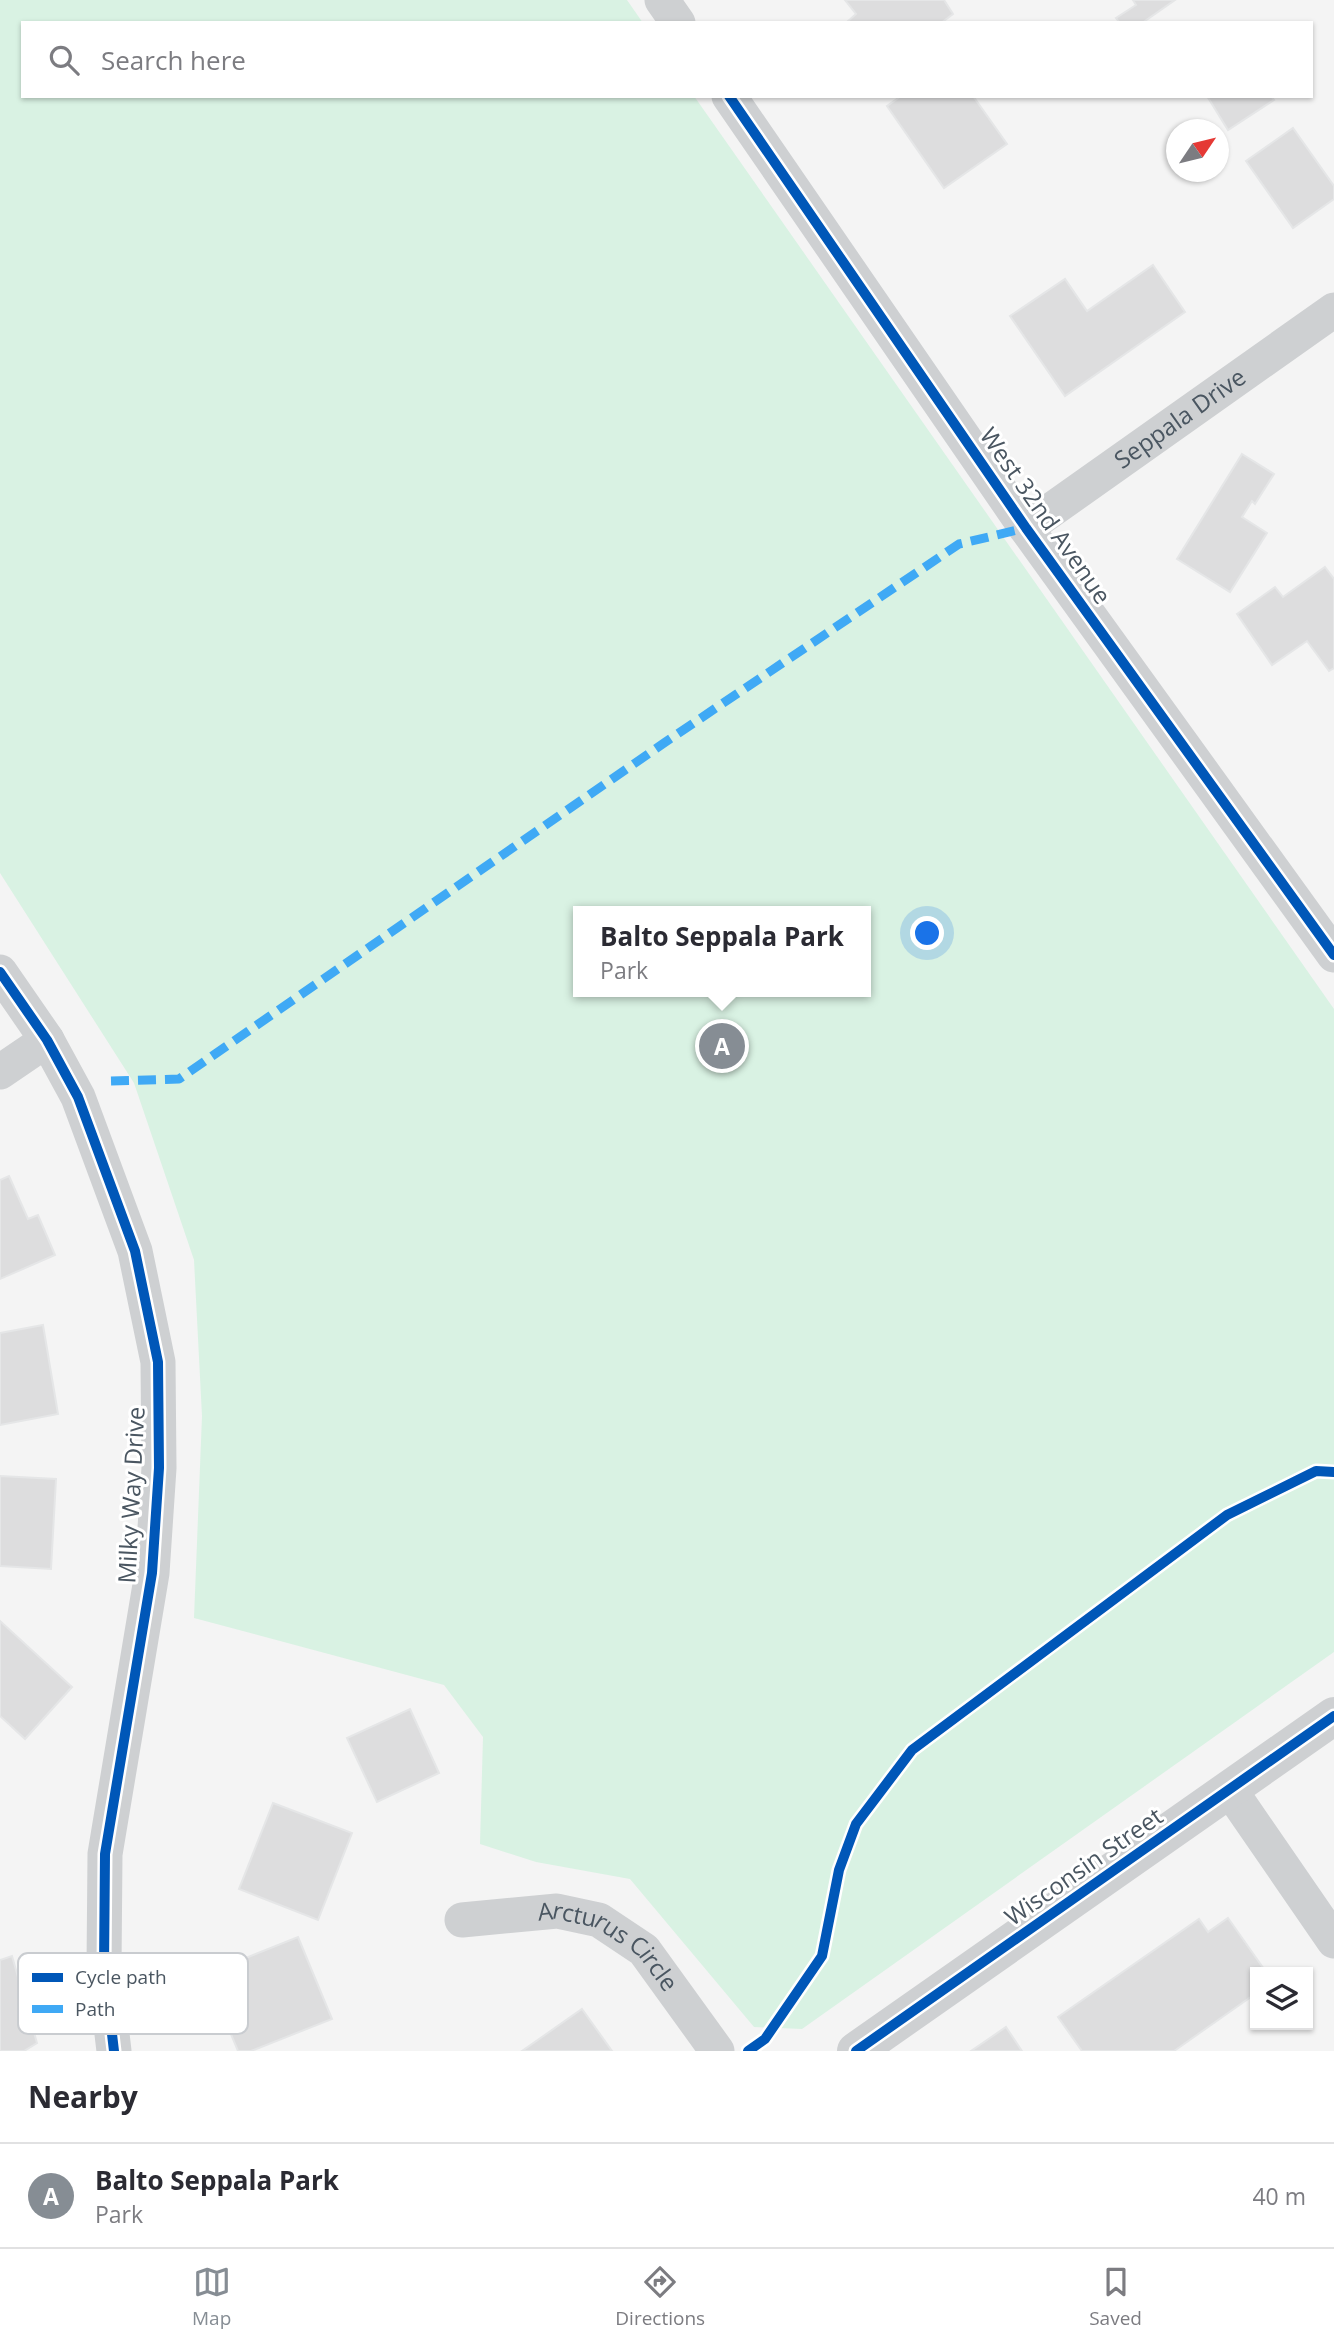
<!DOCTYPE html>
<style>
body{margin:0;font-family:"Open Sans",sans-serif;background:#f2f2f3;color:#2b2b33}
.controls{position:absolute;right:21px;bottom:21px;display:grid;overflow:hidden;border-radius:0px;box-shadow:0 2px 5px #0004}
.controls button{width:63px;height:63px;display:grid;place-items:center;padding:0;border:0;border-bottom:2px solid #e1e1e2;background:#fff;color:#2b2b33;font:35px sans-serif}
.compass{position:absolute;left:1166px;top:119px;width:63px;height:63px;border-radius:50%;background:#fff;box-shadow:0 2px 5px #0004;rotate:55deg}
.you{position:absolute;left:928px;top:934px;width:24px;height:24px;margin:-18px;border:5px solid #fff;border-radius:50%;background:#1a73e8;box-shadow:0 0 0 10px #1a73e833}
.badge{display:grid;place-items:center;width:46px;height:46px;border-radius:50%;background:#868d94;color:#fff;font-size:23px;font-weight:700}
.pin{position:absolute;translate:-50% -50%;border:4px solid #fff;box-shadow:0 2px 7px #0006}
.popup{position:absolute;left:573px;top:906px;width:298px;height:91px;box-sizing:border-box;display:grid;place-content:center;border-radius:0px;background:#fff;filter:drop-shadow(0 2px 5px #0005);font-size:23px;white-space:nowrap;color:#7c7c81}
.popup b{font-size:26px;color:#2b2b33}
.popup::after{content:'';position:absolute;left:50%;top:100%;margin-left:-14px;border:14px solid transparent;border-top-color:#fff}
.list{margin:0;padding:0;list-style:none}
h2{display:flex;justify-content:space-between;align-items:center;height:91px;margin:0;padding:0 28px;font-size:30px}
h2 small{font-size:23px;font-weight:400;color:#7c7c81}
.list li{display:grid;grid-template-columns:46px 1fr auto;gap:21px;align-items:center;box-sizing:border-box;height:105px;padding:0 28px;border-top:2px solid #e1e1e2}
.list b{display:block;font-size:26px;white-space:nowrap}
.list p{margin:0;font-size:23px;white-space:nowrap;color:#7c7c81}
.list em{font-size:23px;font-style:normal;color:#7c7c81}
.icon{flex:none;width:38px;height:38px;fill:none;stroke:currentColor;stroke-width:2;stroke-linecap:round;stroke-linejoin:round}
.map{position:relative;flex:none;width:1334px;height:2051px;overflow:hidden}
.search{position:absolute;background:#fff;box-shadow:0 2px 5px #0004;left:21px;right:21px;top:21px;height:77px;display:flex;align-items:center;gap:18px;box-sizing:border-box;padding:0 24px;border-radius:0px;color:#7c7c81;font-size:26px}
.sheet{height:196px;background:#fff}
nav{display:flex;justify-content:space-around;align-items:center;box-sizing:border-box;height:98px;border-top:2px solid #e1e1e2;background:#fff;font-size:19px;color:#7c7c81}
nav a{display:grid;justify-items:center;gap:4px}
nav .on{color:#868d94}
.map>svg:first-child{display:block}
</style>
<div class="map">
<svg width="1334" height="2051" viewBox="0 0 1334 2051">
<rect width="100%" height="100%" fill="#f4f4f4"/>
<path fill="#d9f2e3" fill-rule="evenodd" d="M0,0h627l16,23h-620v73h671l640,913v643l-532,377 -48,-2 -124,-148 -94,-17 -56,-18 3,-107 -39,-52 -250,-67 8,-202 -8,-156 -60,-177 -134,-210zM578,911h288v81h-288z"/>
<g fill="#ddddde" stroke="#e5e6e7" stroke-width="2">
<path d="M845,0h99l9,14 -12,9h-95l10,-9z"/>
<path d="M1133,0h42l-33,23h-22l-4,-5 20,-13z"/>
<path d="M901,96h72l34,48 -63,44 -57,-82z"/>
<path d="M1207,96h64l3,4 -46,30z"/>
<path d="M1293,128l41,58v13l-41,29 -47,-67z"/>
<path d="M1153,265l32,47 -120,84 -55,-80 55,-37 22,32z"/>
<path d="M1242,454l32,20 -19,30 -3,-3 -10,16 25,16 -37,59 -53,-33z"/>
<path d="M1325,567l9,12v89l-5,3 -22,-30 -35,24 -35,-51 38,-27 8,10z"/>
<path d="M9,1176l19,43 10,-4 17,40 -55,24v-99z"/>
<path d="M43,1325l15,89 -58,11v-92z"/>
<path d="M0,1476l56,3 -5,90 -51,-3z"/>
<path d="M0,1621l72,66 -47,52 -25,-23z"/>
<path d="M410,1709l29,64 -62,29 -30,-64z"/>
<path d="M273,1803l79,30 -34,87 -79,-31z"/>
<path d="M1228,1918l38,54h-11v22l-81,57h-92l-24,-34 141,-98 9,13z"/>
<path d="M298,1937l34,82 -81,32h-13l-32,-77z"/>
<path d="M12,1956l25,87 -13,8h-24v-91z"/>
<path d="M582,2009l30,42h-90z"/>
<path d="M1006,2027l16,24h-51z"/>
</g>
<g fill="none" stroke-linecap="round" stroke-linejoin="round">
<g stroke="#ced0d2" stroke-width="35">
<path d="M662,0l16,23"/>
<path d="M729,96l297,432 308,427"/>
<path id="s1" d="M1026,528l308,-218"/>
<path d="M0,972l47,68 31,57 57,154 23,111 1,106 -7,105 -47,281 -1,112 10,85"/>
<path d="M0,1072l47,-32"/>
<path d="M1230,1790l104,151"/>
<path id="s2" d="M462,1920l95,-9 42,9 45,30 73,101"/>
</g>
<path stroke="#ced0d2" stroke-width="38" d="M856,2051l478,-335"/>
<path stroke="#3fa9f5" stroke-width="9" stroke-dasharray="18 9" stroke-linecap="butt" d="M111,1081l68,-2 485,-336 295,-199 67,-16"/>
<g stroke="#fff" stroke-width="15">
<g id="cycleway">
<path d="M729,96l297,432 308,427"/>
<path d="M0,972l47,68 31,57 57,154 23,111 1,106 -7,105 -47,281 -1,112 10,85"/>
<path d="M748,2051l17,-12 57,-83 17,-86 17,-46 56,-74 315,-235 89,-44 18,1"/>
<path d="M856,2051l478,-335"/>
</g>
</g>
<use href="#cycleway" stroke="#0057b8" stroke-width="10"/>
</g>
<g text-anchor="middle" stroke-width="6" stroke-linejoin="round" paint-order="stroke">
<g font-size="24" fill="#4a5661" stroke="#fff">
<text dy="8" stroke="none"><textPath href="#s1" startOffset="189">Seppala Drive</textPath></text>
<text transform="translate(1045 516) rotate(55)" y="8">West 32nd Avenue</text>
<text transform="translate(132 1495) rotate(-87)" y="8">Milky Way Drive</text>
<text transform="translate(1084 1867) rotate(-35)" y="8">Wisconsin Street</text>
<text dy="8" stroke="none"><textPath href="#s2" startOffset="158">Arcturus Circle</textPath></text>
</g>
</g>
<rect x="18" y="1953" width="230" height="81" rx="10" fill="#fff" stroke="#c9ccd0" stroke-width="2"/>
<rect x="32" y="1973" width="31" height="9" fill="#0057b8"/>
<rect x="32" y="2005" width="31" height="8" fill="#3fa9f5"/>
<g font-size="19" fill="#4a5661">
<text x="75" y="1984">Cycle path</text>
<text x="75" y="2016">Path</text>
</g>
</svg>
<div class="controls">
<button><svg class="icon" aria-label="layers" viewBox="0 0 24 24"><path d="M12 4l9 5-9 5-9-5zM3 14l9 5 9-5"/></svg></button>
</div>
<svg class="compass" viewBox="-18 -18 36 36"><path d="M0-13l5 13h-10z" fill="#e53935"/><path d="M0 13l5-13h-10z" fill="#7c7c81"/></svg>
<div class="you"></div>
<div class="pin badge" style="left:722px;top:1046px">A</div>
<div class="popup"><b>Balto Seppala Park</b>Park</div>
<div class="search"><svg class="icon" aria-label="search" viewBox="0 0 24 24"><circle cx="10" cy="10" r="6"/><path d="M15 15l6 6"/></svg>Search here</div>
</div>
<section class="sheet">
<h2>Nearby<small></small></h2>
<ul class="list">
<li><span class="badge">A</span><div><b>Balto Seppala Park</b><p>Park</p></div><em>40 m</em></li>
</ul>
</section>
<nav>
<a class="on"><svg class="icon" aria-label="map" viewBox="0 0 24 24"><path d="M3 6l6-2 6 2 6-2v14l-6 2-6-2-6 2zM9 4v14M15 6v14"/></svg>Map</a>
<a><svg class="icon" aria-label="directions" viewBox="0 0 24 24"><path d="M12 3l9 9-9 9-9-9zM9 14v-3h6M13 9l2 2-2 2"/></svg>Directions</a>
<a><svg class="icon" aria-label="saved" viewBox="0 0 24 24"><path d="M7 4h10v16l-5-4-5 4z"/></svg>Saved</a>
</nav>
